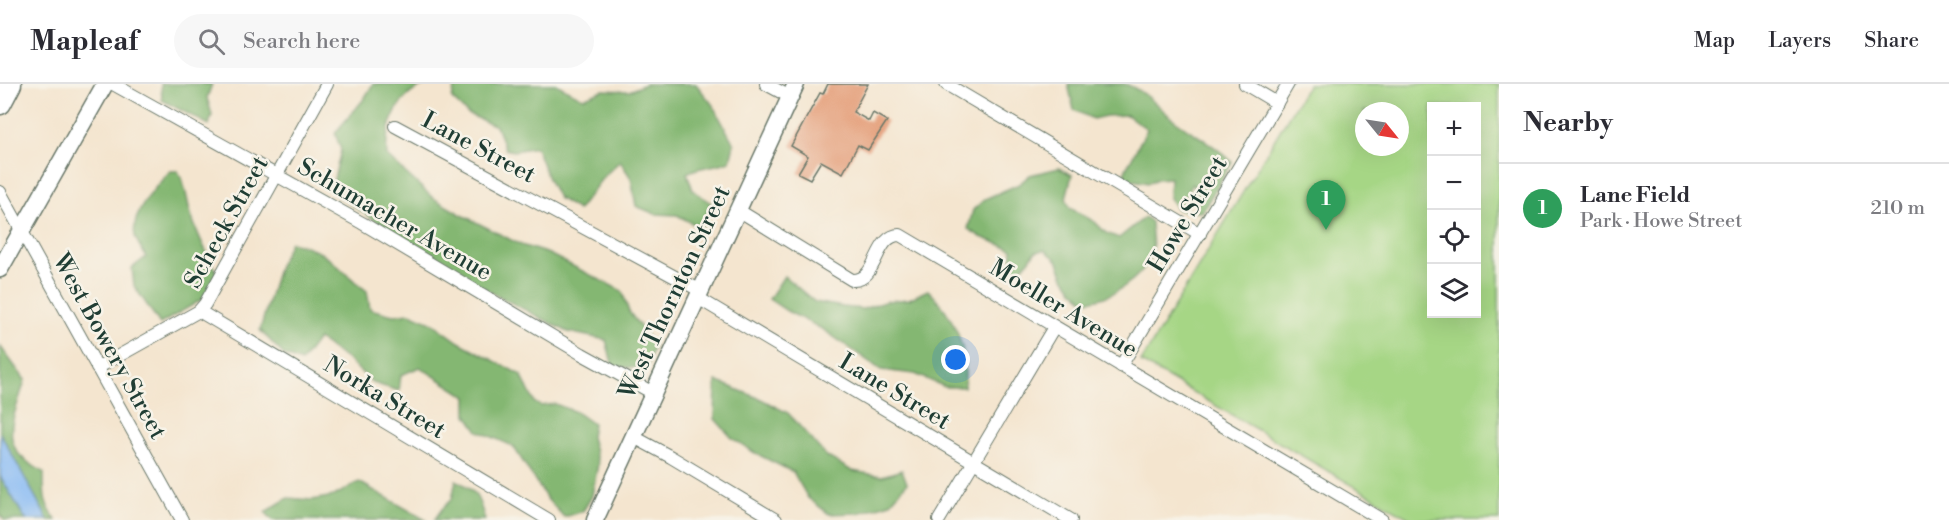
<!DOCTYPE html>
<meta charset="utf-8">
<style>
body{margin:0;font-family:"Libre Bodoni",serif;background:#f7f7f7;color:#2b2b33}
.controls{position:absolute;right:18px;top:18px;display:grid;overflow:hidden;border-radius:0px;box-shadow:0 6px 24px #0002}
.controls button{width:54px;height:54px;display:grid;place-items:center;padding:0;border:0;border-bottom:2px solid #e1e1e2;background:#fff;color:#2b2b33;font:30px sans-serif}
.compass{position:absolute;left:1355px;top:18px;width:54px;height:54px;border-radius:50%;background:#fff;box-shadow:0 6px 24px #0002;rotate:120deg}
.you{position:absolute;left:956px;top:276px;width:21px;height:21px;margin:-15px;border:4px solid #fff;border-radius:50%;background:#1a73e8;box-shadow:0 0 0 9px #1a73e833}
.badge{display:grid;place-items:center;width:39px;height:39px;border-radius:50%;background:#1a73e8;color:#fff;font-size:20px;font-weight:700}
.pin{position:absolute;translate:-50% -50px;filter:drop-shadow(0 2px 3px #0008)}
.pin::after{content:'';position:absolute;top:32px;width:21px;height:18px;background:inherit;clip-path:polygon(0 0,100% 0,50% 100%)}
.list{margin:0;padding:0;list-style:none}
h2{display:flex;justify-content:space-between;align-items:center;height:78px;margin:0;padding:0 24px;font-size:26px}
h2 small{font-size:20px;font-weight:400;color:#7c7c81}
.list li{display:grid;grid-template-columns:39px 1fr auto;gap:18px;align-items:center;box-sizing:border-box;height:90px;padding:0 24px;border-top:2px solid #e1e1e2}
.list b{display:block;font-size:22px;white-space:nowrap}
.list p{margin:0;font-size:20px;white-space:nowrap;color:#7c7c81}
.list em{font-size:20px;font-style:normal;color:#7c7c81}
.icon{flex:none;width:33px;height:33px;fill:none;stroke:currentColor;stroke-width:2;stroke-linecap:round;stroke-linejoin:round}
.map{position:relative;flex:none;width:1499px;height:436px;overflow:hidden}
header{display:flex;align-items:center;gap:36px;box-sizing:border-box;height:84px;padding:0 30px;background:#fff;border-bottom:2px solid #e1e1e2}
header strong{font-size:28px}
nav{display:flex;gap:33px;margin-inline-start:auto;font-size:21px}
.search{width:420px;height:54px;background:#f7f7f7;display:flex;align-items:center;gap:15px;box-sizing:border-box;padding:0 21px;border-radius:33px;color:#7c7c81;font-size:22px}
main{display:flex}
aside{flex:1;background:#fff}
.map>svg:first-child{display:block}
</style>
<header>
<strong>Mapleaf</strong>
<div class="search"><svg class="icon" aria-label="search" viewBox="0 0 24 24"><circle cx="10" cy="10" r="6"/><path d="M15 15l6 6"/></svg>Search here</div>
<nav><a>Map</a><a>Layers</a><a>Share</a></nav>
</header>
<main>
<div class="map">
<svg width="1499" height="436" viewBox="0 0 1499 436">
<rect width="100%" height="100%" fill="#f7f3e8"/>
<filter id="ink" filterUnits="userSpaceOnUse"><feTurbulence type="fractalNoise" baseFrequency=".0167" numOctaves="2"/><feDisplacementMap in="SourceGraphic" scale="12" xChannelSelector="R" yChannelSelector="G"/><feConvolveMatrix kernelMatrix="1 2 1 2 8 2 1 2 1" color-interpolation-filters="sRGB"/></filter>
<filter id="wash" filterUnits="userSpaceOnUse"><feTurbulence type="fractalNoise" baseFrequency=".008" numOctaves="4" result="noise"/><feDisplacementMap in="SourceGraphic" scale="24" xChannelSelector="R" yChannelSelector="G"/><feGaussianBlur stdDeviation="1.35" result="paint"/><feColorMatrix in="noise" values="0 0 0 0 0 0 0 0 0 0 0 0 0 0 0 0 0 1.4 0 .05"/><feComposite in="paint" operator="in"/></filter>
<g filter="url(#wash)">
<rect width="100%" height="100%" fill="#f4e5cf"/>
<path fill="#a6d685" stroke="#628a5c" stroke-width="1.5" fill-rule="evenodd" d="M1308,0h191v436h-87l-271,-158zM1432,22h44v208h-44zM1364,27h36v36h-36z"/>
<g fill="#84b772" stroke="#527a53" stroke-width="1.5">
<path d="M161,0h51l-5,14 5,17 -3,10 -47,-25z"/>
<path d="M373,0h56c-31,9 -45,42 -42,72l46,42 27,16 61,31 28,9 73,37 7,21 25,33 -7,23 -34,-1 -7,-27 -38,-8 -81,-42 -78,-47 -78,-52 10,-41 -6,-17 29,-34z"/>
<path d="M455,0h101l27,14 20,-8 26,1 16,-7h51l16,20 22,40 -4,17c-15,6 -30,5 -43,12l6,17 18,13 -10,25 -24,-13 -22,-1 -19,-8 -5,-28 -11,-17 -16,15 -26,34 -20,-12 -10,-19 -12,-32 -22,4 -9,-2 -9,-23 -28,-12 -16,-15z"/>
<path d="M1068,0c13,0 46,0 56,0 22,6 34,24 52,37 19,14 40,24 56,41l-30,50h-8l7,-16 -9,-12 -8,14 2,13 -8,-1 -9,-12 1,-20 -13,1 -9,4 -21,-4 -3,-6 23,-44 -20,-14 -21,1 -13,3 -19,-9z"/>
<path d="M1059,84l13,7 -6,23 4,10 25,14 11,11 13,5 26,-21 6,5c0,10 4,25 0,34 -10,23 -41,44 -65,45l-13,-11 -9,-13 -7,-17 -12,-10 -10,2 -7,10 -12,10 -5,-5 1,-18 -31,-12 -13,-8 5,-19 12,-11 34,-15 11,-9z"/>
<path d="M170,87h8c8,14 8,25 12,40 6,22 16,41 27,61l-14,27 -43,25 -26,-38 -2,-18 14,-11c-3,-6 -9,-14 -11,-21 -5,-23 22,-50 35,-65z"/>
<path d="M290,158c39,7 48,28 77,49l3,18 23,6 17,-2 21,9 28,20 62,33 14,28 6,3 14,-2 21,8 17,12 -2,13 7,27 -6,32 -9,15 -19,6 -17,-18 -34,-53 -35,-15 -11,-16v-18l-47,-30 -19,8 -2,16 -26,-8 -24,-22 -31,-22 -17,23 -17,-7 -24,-25 18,-62z"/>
<path d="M784,192l31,26 28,5 20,2 24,-8 22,-2 19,-9c26,24 42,62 36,97h-19l-30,-13 -34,-4 -37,-26 -22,-15 -35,-18 -18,-12z"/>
<path d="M0,262l25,34c-5,21 -23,52 -7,73 5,8 18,14 26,20 0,21 -1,29 12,47h-8l-48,-87z"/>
<path d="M716,297l45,18 27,14 38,43 26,15 30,5 20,-6 5,13 -17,20 -32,10 -29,1 -21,-16 -15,-26 -38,-19 -23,-15 -17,-19z"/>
<path d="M0,392l26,44h-22l-4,-6z"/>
<path d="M456,396c21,11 23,18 29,40h-51l8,-11 10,-10z"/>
<path d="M359,398l67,38h-153l-8,-8 23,-14 24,2 22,-4z"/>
</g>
<path fill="#87baf4" stroke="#537c94" stroke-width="1.5" d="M0,349l48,87h-22l-26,-44z"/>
<g id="blocks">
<path fill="#e49c77" d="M828,0h40l-15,28 16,9 4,-8 14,8 -19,29 -10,-5 -15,28 -22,-12 -11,18 -12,-6 10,-17 -17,-10 29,-53 3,1z"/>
</g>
</g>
<g filter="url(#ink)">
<use href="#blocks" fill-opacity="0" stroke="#6a786a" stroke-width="1.5"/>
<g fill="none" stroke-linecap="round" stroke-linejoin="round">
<g stroke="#6a786a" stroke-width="14">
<g id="street">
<path d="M113,0l249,139 220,131 71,39"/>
<path d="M766,0l24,13"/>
<path d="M946,0l254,150"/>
<path d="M1245,0l32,19"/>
<path d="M395,42l306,165"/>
<path d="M0,108l182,328"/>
<path d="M738,126l114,70c26,2 22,-45 48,-45l482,285"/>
<path d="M698,214l373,222"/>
<path d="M199,227l350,209"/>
<path d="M1121,282l167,-282"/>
<path d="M97,284l102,-57 6,-7 122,-220"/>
<path d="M634,353l37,20 105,63"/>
<path d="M939,436l115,-193"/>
</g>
</g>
<g stroke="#6a786a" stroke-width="19">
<g id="secondary">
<path d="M0,185l105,-185"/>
<path d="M595,436l201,-436"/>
</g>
</g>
<g stroke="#6a786a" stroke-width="25">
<path id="highway" d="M0,19l10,-19"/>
</g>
<use href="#street" stroke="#fff" stroke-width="12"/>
<use href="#secondary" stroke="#fff" stroke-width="16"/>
<use href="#highway" stroke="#fff" stroke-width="22"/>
</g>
</g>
<g text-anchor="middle" stroke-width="5" stroke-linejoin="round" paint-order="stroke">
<g font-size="24" fill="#1f3d34" stroke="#f7f3e8">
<text transform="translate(479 63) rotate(28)" y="8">Lane Street</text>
<text transform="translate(1187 130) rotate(-59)" y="8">Howe Street</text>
<text transform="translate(395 135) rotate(30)" y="8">Schumacher Avenue</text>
<text transform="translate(226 138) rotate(-61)" y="8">Scheck Street</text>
<text transform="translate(674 208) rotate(-65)" y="8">West Thornton Street</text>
<text transform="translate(1064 224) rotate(31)" y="8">Moeller Avenue</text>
<text transform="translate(110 262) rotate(61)" y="8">West Bowery Street</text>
<text transform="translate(895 307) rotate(31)" y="8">Lane Street</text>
<text transform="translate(385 313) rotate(31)" y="8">Norka Street</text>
</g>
</g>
</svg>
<div class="controls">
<button>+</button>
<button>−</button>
<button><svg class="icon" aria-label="locate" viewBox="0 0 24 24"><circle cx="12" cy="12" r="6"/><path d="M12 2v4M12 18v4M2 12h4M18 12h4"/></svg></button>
<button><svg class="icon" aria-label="layers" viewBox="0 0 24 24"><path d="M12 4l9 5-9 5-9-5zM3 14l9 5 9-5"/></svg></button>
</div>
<svg class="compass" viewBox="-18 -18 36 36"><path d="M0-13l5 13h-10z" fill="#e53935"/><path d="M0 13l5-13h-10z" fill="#7c7c81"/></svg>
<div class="you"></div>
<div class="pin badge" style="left:1326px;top:146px;background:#2e9e5b">1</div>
</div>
<aside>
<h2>Nearby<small></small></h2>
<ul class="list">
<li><span class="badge" style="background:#2e9e5b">1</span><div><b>Lane Field</b><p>Park · Howe Street</p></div><em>210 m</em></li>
</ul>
</aside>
</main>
